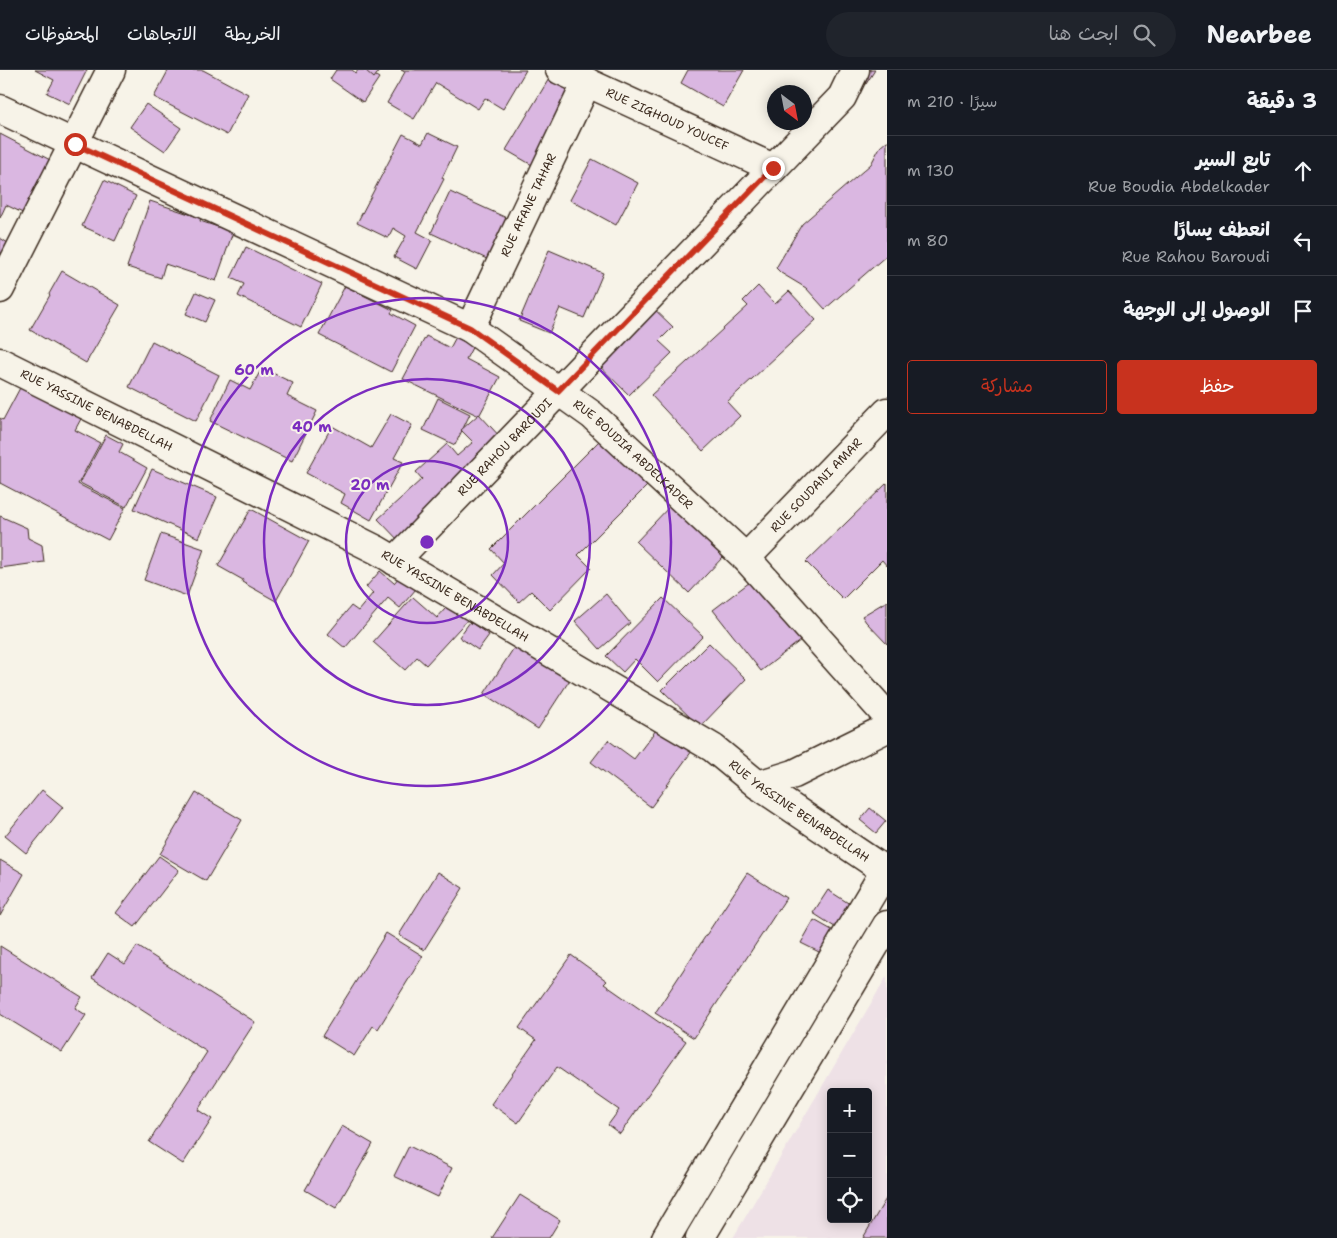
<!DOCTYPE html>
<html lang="ar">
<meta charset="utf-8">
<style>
body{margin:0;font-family:"Shantell Sans","Playpen Sans Arabic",sans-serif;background:#20242c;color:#f1f3f6;direction:rtl}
.controls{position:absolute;right:15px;bottom:15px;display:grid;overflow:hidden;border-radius:5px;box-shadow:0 2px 12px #0003}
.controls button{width:45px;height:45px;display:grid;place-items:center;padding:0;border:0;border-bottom:1px solid #363941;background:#171b24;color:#f1f3f6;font:25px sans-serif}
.compass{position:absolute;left:767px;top:15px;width:45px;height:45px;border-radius:50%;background:#171b24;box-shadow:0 2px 12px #0003;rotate:148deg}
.stop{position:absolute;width:15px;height:15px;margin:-11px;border:4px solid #c8321e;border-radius:50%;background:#fff}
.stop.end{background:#c8321e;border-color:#fff;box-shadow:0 1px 5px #0008}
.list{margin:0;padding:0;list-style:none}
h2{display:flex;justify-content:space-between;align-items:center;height:65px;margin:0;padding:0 20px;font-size:21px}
h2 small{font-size:16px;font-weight:400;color:#9ea1a6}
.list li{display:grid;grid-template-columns:32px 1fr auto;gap:15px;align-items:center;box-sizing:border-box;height:70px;padding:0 20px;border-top:1px solid #363941}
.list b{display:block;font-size:19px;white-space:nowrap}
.list p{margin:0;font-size:16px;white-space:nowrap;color:#9ea1a6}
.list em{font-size:16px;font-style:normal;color:#9ea1a6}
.actions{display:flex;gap:10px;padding:15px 20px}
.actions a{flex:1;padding:11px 0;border:1px solid #c8321e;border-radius:5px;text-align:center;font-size:18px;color:#c8321e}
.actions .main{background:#c8321e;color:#fff}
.icon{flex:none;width:28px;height:28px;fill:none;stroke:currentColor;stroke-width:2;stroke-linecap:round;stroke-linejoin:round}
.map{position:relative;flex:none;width:887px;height:1168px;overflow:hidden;direction:ltr}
header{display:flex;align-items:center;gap:30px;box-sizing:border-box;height:70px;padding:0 25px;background:#171b24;border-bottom:1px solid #363941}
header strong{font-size:24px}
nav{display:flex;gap:28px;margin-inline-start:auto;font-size:18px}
.search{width:350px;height:45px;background:#20242c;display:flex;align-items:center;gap:12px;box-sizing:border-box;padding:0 18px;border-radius:28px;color:#9ea1a6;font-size:19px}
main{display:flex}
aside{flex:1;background:#171b24}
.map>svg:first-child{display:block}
</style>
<header>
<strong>Nearbee</strong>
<div class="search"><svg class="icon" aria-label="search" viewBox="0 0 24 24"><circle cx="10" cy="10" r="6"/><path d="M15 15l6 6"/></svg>ابحث هنا</div>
<nav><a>الخريطة</a><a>الاتجاهات</a><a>المحفوظات</a></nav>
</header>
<main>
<aside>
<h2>3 دقيقة<small>سيرًا · 210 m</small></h2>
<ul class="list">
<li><svg class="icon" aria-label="ahead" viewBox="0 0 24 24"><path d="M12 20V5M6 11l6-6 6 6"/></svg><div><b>تابع السير</b><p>Rue Boudia Abdelkader</p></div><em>130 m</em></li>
<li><svg class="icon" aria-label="left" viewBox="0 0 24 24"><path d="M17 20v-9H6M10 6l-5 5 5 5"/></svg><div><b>انعطف يسارًا</b><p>Rue Rahou Baroudi</p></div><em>80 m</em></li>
<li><svg class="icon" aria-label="arrive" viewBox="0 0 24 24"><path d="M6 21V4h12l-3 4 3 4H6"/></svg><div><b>الوصول إلى الوجهة</b></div></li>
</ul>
<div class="actions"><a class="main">حفظ</a><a>مشاركة</a></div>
</aside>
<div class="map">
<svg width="887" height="1168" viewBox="0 0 887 1168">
<rect width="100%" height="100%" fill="#f7f3e8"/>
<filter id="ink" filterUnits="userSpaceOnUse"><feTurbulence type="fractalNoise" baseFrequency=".02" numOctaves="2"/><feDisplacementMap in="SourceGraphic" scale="10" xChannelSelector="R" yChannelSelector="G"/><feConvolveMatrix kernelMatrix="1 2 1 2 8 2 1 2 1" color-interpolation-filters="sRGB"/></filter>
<g filter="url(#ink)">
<path fill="#eee1e6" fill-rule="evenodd" d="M887,906v262h-154zM831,1022h37v127h-37z"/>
<g fill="#dab7e1" stroke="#3b2a1e">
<path d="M35,0h52l-17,34 -23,-11 7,-13z"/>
<path d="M167,0h36l45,24 -21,41 -73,-38 14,-26z"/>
<path d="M336,0h16l4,3 2,-3h9l12,8 -16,24 -33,-23z"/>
<path d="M365,0h15l-6,8z"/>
<path d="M401,0h125l-23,39 -18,-11 -7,11 -42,-26 -22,36 -27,-16 18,-31z"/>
<path d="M688,0h56l-21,37 -42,-24z"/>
<path d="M844,0h31l-9,14z"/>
<path d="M550,7l29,17 -11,18 16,10 -33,54 -45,-26z"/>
<path d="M146,34l35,24 -16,23 -35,-24z"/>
<path d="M428,63l29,14 -15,31 2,1 -27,53 15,8 -15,29 -23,-12 12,-21 -13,-8 -5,10 -31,-15 46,-89 19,10z"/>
<path d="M0,64l56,29 -27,53 -23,-11 -6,13z"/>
<path d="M887,71v114l-62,54 -19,-21 -25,-15 -5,-5 26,-44 69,-60 9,-17z"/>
<path d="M592,89l46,24 -22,42 -46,-25z"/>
<path d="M104,110l32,16 -21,45 -33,-15z"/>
<path d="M450,122l74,34 -20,41 -73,-34z"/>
<path d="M150,131l51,17 -1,3 33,11 -17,49 -51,-17 -4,14 -34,-11z"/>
<path d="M0,168l16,10 -16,26z"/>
<path d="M246,177l76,37 -21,43 -63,-31 6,-12 -13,-6z"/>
<path d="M549,180l54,23 -19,45 -24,-10 -11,25 -30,-12z"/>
<path d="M62,201l58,34 -34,58 -56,-33 20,-35 -1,-1z"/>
<path d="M345,216l48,24 -2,3 24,13 -24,46 -72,-37z"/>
<path d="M758,216l17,18 14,-13 27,29 -89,82 13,14 -37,35 -52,-56 97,-89 -5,-5z"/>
<path d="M196,222l19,8 -10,22 -19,-8z"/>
<path d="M648,233l25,24 -14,14 13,12 -43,42 -37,-36z"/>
<path d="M457,265l17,9 -8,15 34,18 -21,39 -76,-37 23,-43 24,12z"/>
<path d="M152,271l67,34 -23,46 -67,-34z"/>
<path d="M262,298l31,15 -6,13 30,15 -25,50 -82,-40 20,-41 20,10z"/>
<path d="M21,316l61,31 -7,13 25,13 -22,41 47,24 -17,32 -108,-57v-65l3,2z"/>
<path d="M438,328l32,16 -15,31 -32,-15z"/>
<path d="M391,344l21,11 -18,33 9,4 -32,58 -30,-17 4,-9 -39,-21 26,-47 39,22z"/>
<path d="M479,344l23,25 -101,104 -23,-24 44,-40 -6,-7 31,-28 10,12 16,-14 -12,-12z"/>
<path d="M106,365l17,9 -4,8 28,16 -21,39 -46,-24z"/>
<path d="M600,370l47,46 -69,69 13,13 -41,42 -19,-19 -12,11 -26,-27 11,-12 -13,-14z"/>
<path d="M152,399l65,28 -18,41 -65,-29z"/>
<path d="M887,413v83l-5,-6 -39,39 -37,-37z"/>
<path d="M670,436l53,51 -34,36 -53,-51z"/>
<path d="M251,439l58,32 -33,60 -34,-19 1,-2 -25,-14z"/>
<path d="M0,446l27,12 1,10 14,7 2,17 -44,6z"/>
<path d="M161,464l43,15 -17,47 -43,-16z"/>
<path d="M380,501l14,12 6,-7 16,13 -16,19 -12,-10 -43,50 -17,-14 23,-28 7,5 15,-18 -7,-6z"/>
<path d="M754,509l47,61 -40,31 -48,-61z"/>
<path d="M606,524l24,29 -30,26 -25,-28z"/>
<path d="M413,527l24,21 16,-18 18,16 -45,49 -9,-8 -12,13 -32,-28z"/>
<path d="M663,528l40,38 -45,46 -23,-23 -12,13 -17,-16z"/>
<path d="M887,531v43l-21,-22 -4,-6z"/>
<path d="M470,552l19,13 -11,15 -19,-13z"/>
<path d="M517,573l54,35 -33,51 -54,-35z"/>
<path d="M709,573l37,36 -46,48 -38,-37z"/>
<path d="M659,656l33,25 -41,56 -60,-45 17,-22 26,19z"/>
<path d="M42,720l21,17 -37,46 -21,-17z"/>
<path d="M196,723l46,27 -36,61 -46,-27z"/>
<path d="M870,738l16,13 -10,12 -16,-13z"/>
<path d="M159,786l20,14 -44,57 -19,-14z"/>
<path d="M0,790l24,14 -24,42z"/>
<path d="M438,802l25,16 -39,62 -25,-15z"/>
<path d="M747,803l39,25 -92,140 -39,-25z"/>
<path d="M828,820l28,18 -15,23 -28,-18z"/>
<path d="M814,850l25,14 -12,22 -26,-13z"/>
<path d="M386,863l37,23 -45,73 -5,-3 -19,30 -32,-20z"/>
<path d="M0,876l82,51 -7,11 11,7 -24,37 -62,-38z"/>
<path d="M137,876l118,76 -57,88 14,9 -29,45 -34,-22 58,-90 -115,-74 16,-25 17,11z"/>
<path d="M571,885l36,26 -3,3 82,57 -66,93 -12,-9 11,-15 -62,-43 -39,56 -27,-19 45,-64 -17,-12z"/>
<path d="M342,1056l31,18 -37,64 -31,-18z"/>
<path d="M409,1076l43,22 -14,29 -44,-21z"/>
<path d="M520,1125l40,25 -11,18h-57z"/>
<path d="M887,1127v41h-24z"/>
</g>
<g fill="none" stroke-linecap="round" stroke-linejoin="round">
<g stroke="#3b2a1e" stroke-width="31">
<g id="minor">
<path id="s1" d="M560,0l213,98"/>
<path id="s2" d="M0,39l470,219 122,87 154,143 141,158"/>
<path d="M0,219l111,-219"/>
<path id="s3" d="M470,258l117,-246"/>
<path id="s4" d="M0,292l377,188 336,198 45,37 129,87"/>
<path id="s5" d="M746,488l141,-146"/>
<path id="s6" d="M395,491l447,-464 13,-27"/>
<path d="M758,715l36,-11 93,-46"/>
<path d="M666,1168l219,-367"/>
<path d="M700,1168l187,-313"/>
</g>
</g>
<use href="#minor" stroke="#f7f3e8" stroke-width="28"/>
</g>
</g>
<g fill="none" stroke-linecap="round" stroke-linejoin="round" filter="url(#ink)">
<path stroke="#c8321e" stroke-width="6" d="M75,74l395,184 88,63 215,-223"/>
</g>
<g fill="none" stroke="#7b2cbf" stroke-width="2.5">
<circle cx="427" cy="472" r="81"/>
<circle cx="427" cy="472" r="163"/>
<circle cx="427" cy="472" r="244"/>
</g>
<g text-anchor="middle" stroke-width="4" stroke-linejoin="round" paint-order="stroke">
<g font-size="12" fill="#3b2a1e" stroke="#f7f3e8">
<text dy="4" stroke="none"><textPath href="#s1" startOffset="118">RUE ZIGHOUD YOUCEF</textPath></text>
<text dy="4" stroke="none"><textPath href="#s3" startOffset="136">RUE AFANE TAHAR</textPath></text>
<text dy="4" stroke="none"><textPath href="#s4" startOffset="108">RUE YASSINE BENABDELLAH</textPath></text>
<text dy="4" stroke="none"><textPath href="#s6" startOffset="158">RUE RAHOU BAROUDI</textPath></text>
<text dy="4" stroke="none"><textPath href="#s2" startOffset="725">RUE BOUDIA ABDELKADER</textPath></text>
<text dy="4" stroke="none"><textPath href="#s5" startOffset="101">RUE SOUDANI AMAR</textPath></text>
<text dy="4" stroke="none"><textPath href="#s4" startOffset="512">RUE YASSINE BENABDELLAH</textPath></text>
<text dy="4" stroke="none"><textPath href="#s4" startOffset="918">RUE YASSINE BENABDELLAH</textPath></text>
</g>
</g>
<circle cx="427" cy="472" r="8" fill="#7b2cbf" stroke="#f7f3e8" stroke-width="2.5"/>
<g font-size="15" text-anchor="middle" font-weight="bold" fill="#7b2cbf" stroke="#f7f3e8" stroke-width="4" stroke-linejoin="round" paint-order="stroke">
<text x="254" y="305">60 m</text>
<text x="312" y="362">40 m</text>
<text x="370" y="420">20 m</text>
</g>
</svg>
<div class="controls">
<button>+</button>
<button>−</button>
<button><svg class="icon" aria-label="locate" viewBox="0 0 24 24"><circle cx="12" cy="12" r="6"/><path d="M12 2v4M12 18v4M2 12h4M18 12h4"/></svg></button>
</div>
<svg class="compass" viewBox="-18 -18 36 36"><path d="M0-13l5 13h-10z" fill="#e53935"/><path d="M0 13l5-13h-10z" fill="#9ea1a6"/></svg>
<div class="stop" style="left:75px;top:74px"></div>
<div class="stop end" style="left:773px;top:98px"></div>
</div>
</main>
